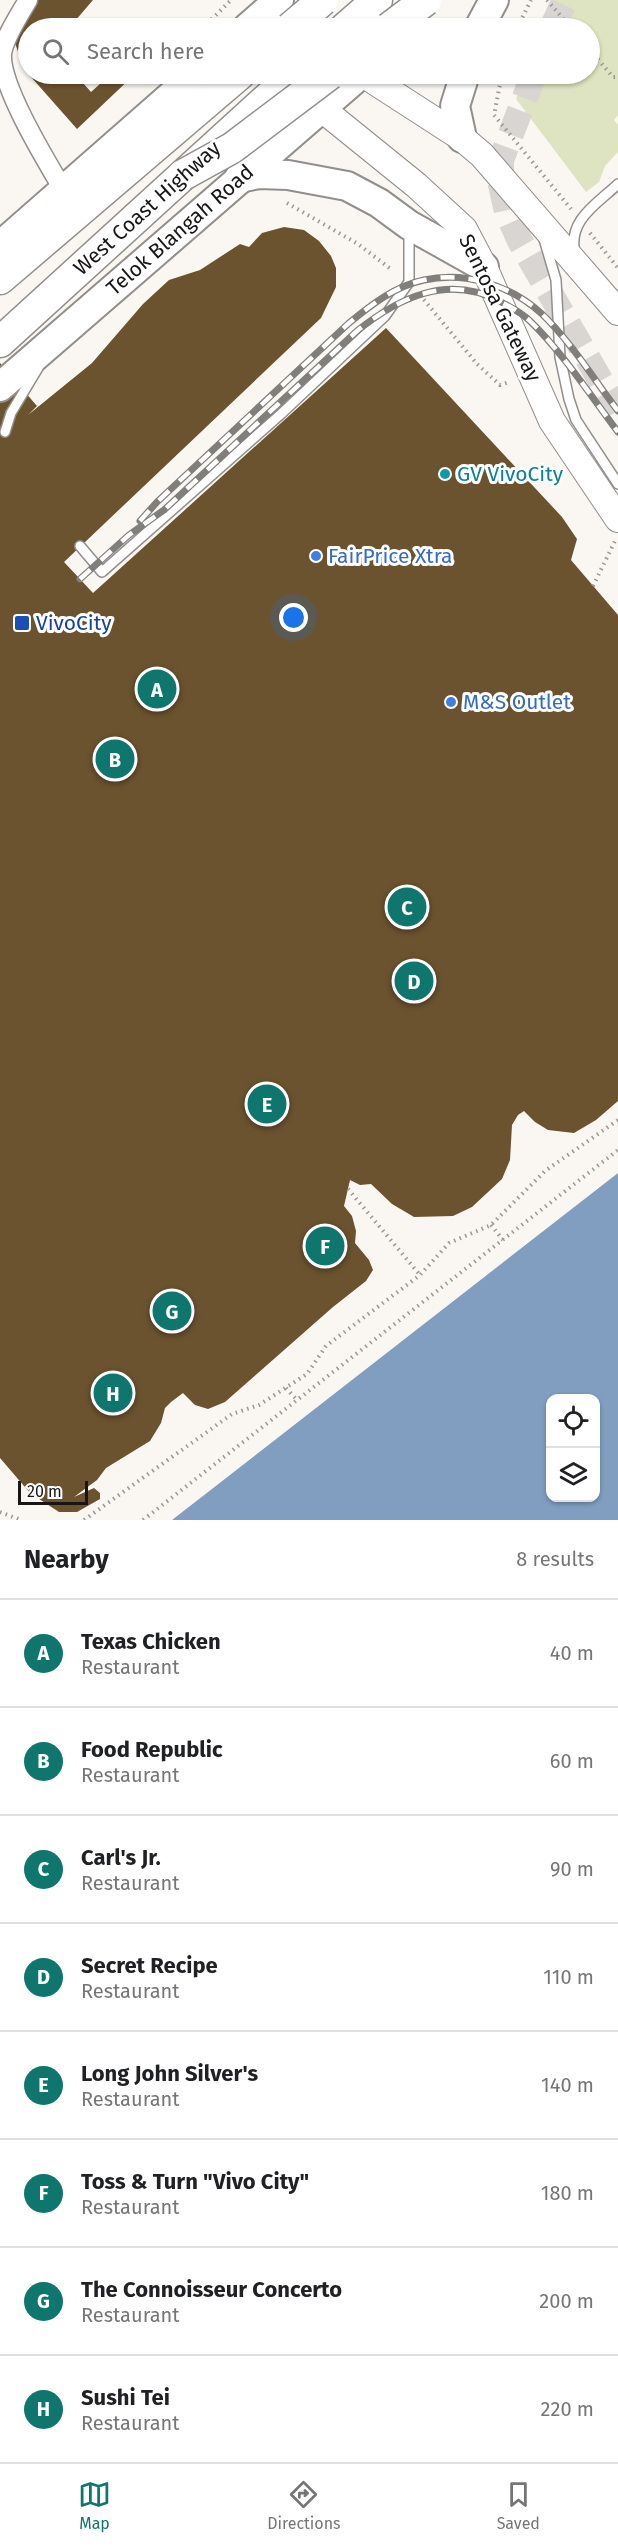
<!DOCTYPE html>
<style>
body{margin:0;font-family:"Fira Sans",sans-serif;background:#f2f2f2;color:#202124}
.controls{position:absolute;right:18px;bottom:18px;display:grid;overflow:hidden;border-radius:12px;box-shadow:0 2px 4px #0004}
.controls button{width:54px;height:54px;display:grid;place-items:center;padding:0;border:0;border-bottom:2px solid #e0e0e0;background:#fff;color:#202124;font:30px sans-serif}
.scale{position:absolute;left:18px;bottom:15px;width:70px;box-sizing:border-box;padding-left:6px;border:3px solid #181615;border-top:0;font-size:16px;line-height:21px;white-space:nowrap;color:#181615;-webkit-text-stroke:4px #fff;paint-order:stroke}
.you{position:absolute;left:294px;top:618px;width:21px;height:21px;margin:-15px;border:4px solid #fff;border-radius:50%;background:#1a73e8;box-shadow:0 0 0 9px #1a73e833}
.badge{display:grid;place-items:center;width:39px;height:39px;border-radius:50%;background:#0f766e;color:#fff;font-size:20px;font-weight:700}
.pin{position:absolute;translate:-50% -50%;border:3px solid #fff;box-shadow:0 2px 6px #0006}
.list{margin:0;padding:0;list-style:none}
h2{display:flex;justify-content:space-between;align-items:center;height:78px;margin:0;padding:0 24px;font-size:26px}
h2 small{font-size:20px;font-weight:400;color:#757577}
.list li{display:grid;grid-template-columns:39px 1fr auto;gap:18px;align-items:center;box-sizing:border-box;height:108px;padding:0 24px;border-top:2px solid #e0e0e0}
.list b{display:block;font-size:22px;white-space:nowrap}
.list p{margin:0;font-size:20px;white-space:nowrap;color:#757577}
.list em{font-size:20px;font-style:normal;color:#757577}
.icon{flex:none;width:33px;height:33px;fill:none;stroke:currentColor;stroke-width:2;stroke-linecap:round;stroke-linejoin:round}
.map{position:relative;flex:none;width:618px;height:1520px;overflow:hidden}
.search{position:absolute;background:#fff;box-shadow:0 2px 4px #0004;left:18px;right:18px;top:18px;height:66px;display:flex;align-items:center;gap:15px;box-sizing:border-box;padding:0 21px;border-radius:33px;color:#757577;font-size:22px}
.sheet{height:942px;background:#fff}
nav{display:flex;justify-content:space-around;align-items:center;box-sizing:border-box;height:84px;border-top:2px solid #e0e0e0;background:#fff;font-size:16px;color:#757577}
nav a{display:grid;justify-items:center;gap:3px}
nav .on{color:#0f766e}
.map>svg:first-child{display:block}
</style>
<div class="map">
<svg width="618" height="1520" viewBox="0 0 618 1520">
<rect width="100%" height="100%" fill="#faf7f3"/>
<path fill="#dee4c1" d="M553,0h65v115l-4,5 4,5v27l-13,14 -6,16 -13,10 -70,-93 9,-25h65v-46h-48z"/>
<path fill="#819dbf" fill-rule="evenodd" d="M618,1173v347h-446zM596,1398v100h-46v-100z"/>
<g fill="#6c5330">
<path d="M35,0h58l-24,28h-41v46h47l16,18 20,-18h24l-58,55 -53,-60 -9,-26 13,-34z"/>
<path d="M169,20l8,8h-17z"/>
<path d="M284,227l20,3 15,11 12,15 5,12v19l-15,31 -257,244 29,31 293,-265 176,189 15,22 -6,21 47,55v486l-22,19 -22,13 -26,-3 -13,-8 -11,-11 -6,4 -6,10 -2,35 -8,19 -30,28 -19,9 -39,1 -22,-13 -21,-20 -11,1 -10,-5 -6,26 8,10 4,15 -1,12 14,17 4,10 -7,11 -33,26 -108,95 -17,7 -13,-4 -12,-12 -12,9 -6,6 -4,15 -11,18 -44,27 -9,12 -23,17 20,-9 6,5v6l-23,13h-18l-29,-19 -30,-35v-1095l37,43 -9,9 64,-52 51,-59 26,-24 31,-10 40,-26 9,3 13,-14z"/>
</g>
<g fill="none" stroke-linecap="round" stroke-linejoin="round">
<g stroke="#d8d5d2" stroke-width="26" stroke-dasharray="26 13" stroke-linecap="butt">
<path d="M552,28l13,-28"/>
<path d="M534,74l-33,86v25l6,27 13,29 98,170"/>
</g>
<g stroke="#928e8b" stroke-width="12">
<g id="service">
<path d="M544,239l12,41 4,77 9,42 7,21 42,64"/>
<path d="M575,254c-8,-34 22,-50 43,-70"/>
<path d="M5,432l6,-19 27,-45"/>
<path d="M80,546l22,26 179,-158 104,-98 24,-34v-51"/>
</g>
</g>
<g stroke="#928e8b" stroke-width="21">
<path id="minor" d="M28,0c-8,14 -24,38 -26,54 -2,32 45,108 62,137"/>
</g>
<g stroke="#928e8b" stroke-width="28">
<g id="secondary">
<path d="M363,74l99,64 20,17 136,157"/>
<path d="M310,94l12,15 94,76 48,44 20,38 68,154 66,98"/>
</g>
</g>
<g stroke="#928e8b" stroke-width="32">
<g id="primary">
<path d="M247,28l32,-28"/>
<path d="M479,28l15,-28"/>
<path d="M462,138l-7,-32 10,-32"/>
<path d="M239,178l20,-4 29,1 59,11 32,17 30,22 75,42"/>
<path d="M0,246l196,-172"/>
<path d="M0,387l361,-313"/>
</g>
</g>
<g stroke="#928e8b" stroke-width="33">
<g id="trunk">
<path d="M345,28l32,-28"/>
<path d="M0,279l240,-205"/>
<path d="M0,342l294,-268"/>
</g>
</g>
<g stroke="#9b9895" stroke-width="4" stroke-dasharray="1.5 4.5" stroke-linecap="butt">
<path d="M547,0l24,28"/>
<path d="M203,28l28,-28"/>
<path d="M517,28l14,-28"/>
<path d="M590,50l23,27h5"/>
<path d="M502,74l-8,41 77,94"/>
<path d="M287,203l71,41 34,26"/>
<path d="M590,233l28,35"/>
<path d="M420,295l57,69 23,21 9,-3"/>
<path d="M593,586l22,-45"/>
<path d="M348,1189l72,86"/>
<path d="M491,1225l12,15"/>
<path d="M286,1388l11,12"/>
<path d="M0,1512l21,8"/>
<path d="M84,1520l148,-106 27,-9 48,-31 19,-28 94,-71 29,-32 42,-18 54,-54 73,-51"/>
<path d="M143,1520l475,-370"/>
</g>
<use href="#service" stroke="#fff" stroke-width="9"/>
<use href="#minor" stroke="#fff" stroke-width="18"/>
<use href="#secondary" stroke="#fff" stroke-width="26"/>
<use href="#primary" stroke="#fff" stroke-width="28"/>
<use href="#trunk" stroke="#fff" stroke-width="30"/>
<g stroke="#817f7c" stroke-width="7">
<g id="rail">
<path d="M140,521l17,-19 192,-179c22,-18 46,-37 75,-43 41,-9 87,5 118,34 29,28 51,64 76,97"/>
<path d="M80,579l49,-44 35,-25 193,-179c41,-33 90,-57 142,-30 10,5 22,11 31,20 33,32 60,74 88,111"/>
</g>
</g>
<use href="#rail" stroke="#fff" stroke-width="4.5" stroke-dasharray="14" stroke-linecap="butt"/>
<g stroke="#928e8b" stroke-width="33" stroke-linecap="butt">
<g id="trunk-bridge">
<path d="M290,28l33,-28"/>
<path d="M389,28l37,-28"/>
<path d="M183,175l49,-27 98,-74"/>
</g>
</g>
<use href="#trunk-bridge" stroke="#fff" stroke-width="30"/>
</g>
<circle fill="#0f9aa8" stroke="#fff" stroke-width="2" cx="445" cy="474" r="6"/>
<g fill="#3f7fe0" stroke="#fff" stroke-width="2">
<circle cx="316" cy="556" r="6"/>
<circle cx="451" cy="702" r="6"/>
</g>
<rect fill="#1a4fb4" stroke="#fff" stroke-width="2" x="14" y="615" width="16" height="16" rx="3"/>
<g text-anchor="middle" stroke-width="6" stroke-linejoin="round" paint-order="stroke">
<g font-size="21" fill="#181615" stroke="#fff">
<text transform="translate(147 208) rotate(-42)" y="7">West Coast Highway</text>
<text transform="translate(180 230) rotate(-41)" y="7">Telok Blangah Road</text>
<text transform="translate(500 308) rotate(64)" y="7">Sentosa Gateway</text>
</g>
<g font-size="21" fill="#0d838f" stroke="#fff" text-anchor="start">
<text x="457" y="481">GV VivoCity</text>
</g>
<g font-size="21" fill="#366cbe" stroke="#fff" text-anchor="start">
<text x="328" y="563">FairPrice Xtra</text>
<text x="463" y="709">M&amp;S Outlet</text>
</g>
<g font-size="21" fill="#164399" stroke="#fff" text-anchor="start">
<text x="36" y="630">VivoCity</text>
</g>
</g>
</svg>
<div class="controls">
<button><svg class="icon" aria-label="locate" viewBox="0 0 24 24"><circle cx="12" cy="12" r="6"/><path d="M12 2v4M12 18v4M2 12h4M18 12h4"/></svg></button>
<button><svg class="icon" aria-label="layers" viewBox="0 0 24 24"><path d="M12 4l9 5-9 5-9-5zM3 14l9 5 9-5"/></svg></button>
</div>
<div class="scale">20 m</div>
<div class="you"></div>
<div class="pin badge" style="left:157px;top:689px">A</div>
<div class="pin badge" style="left:115px;top:759px">B</div>
<div class="pin badge" style="left:407px;top:907px">C</div>
<div class="pin badge" style="left:414px;top:981px">D</div>
<div class="pin badge" style="left:267px;top:1104px">E</div>
<div class="pin badge" style="left:325px;top:1246px">F</div>
<div class="pin badge" style="left:172px;top:1311px">G</div>
<div class="pin badge" style="left:113px;top:1393px">H</div>
<div class="search"><svg class="icon" aria-label="search" viewBox="0 0 24 24"><circle cx="10" cy="10" r="6"/><path d="M15 15l6 6"/></svg>Search here</div>
</div>
<section class="sheet">
<h2>Nearby<small>8 results</small></h2>
<ul class="list">
<li><span class="badge">A</span><div><b>Texas Chicken</b><p>Restaurant</p></div><em>40 m</em></li>
<li><span class="badge">B</span><div><b>Food Republic</b><p>Restaurant</p></div><em>60 m</em></li>
<li><span class="badge">C</span><div><b>Carl's Jr.</b><p>Restaurant</p></div><em>90 m</em></li>
<li><span class="badge">D</span><div><b>Secret Recipe</b><p>Restaurant</p></div><em>110 m</em></li>
<li><span class="badge">E</span><div><b>Long John Silver's</b><p>Restaurant</p></div><em>140 m</em></li>
<li><span class="badge">F</span><div><b>Toss &amp; Turn &quot;Vivo City&quot;</b><p>Restaurant</p></div><em>180 m</em></li>
<li><span class="badge">G</span><div><b>The Connoisseur Concerto</b><p>Restaurant</p></div><em>200 m</em></li>
<li><span class="badge">H</span><div><b>Sushi Tei</b><p>Restaurant</p></div><em>220 m</em></li>
</ul>
</section>
<nav>
<a class="on"><svg class="icon" aria-label="map" viewBox="0 0 24 24"><path d="M3 6l6-2 6 2 6-2v14l-6 2-6-2-6 2zM9 4v14M15 6v14"/></svg>Map</a>
<a><svg class="icon" aria-label="directions" viewBox="0 0 24 24"><path d="M12 3l9 9-9 9-9-9zM9 14v-3h6M13 9l2 2-2 2"/></svg>Directions</a>
<a><svg class="icon" aria-label="saved" viewBox="0 0 24 24"><path d="M7 4h10v16l-5-4-5 4z"/></svg>Saved</a>
</nav>
